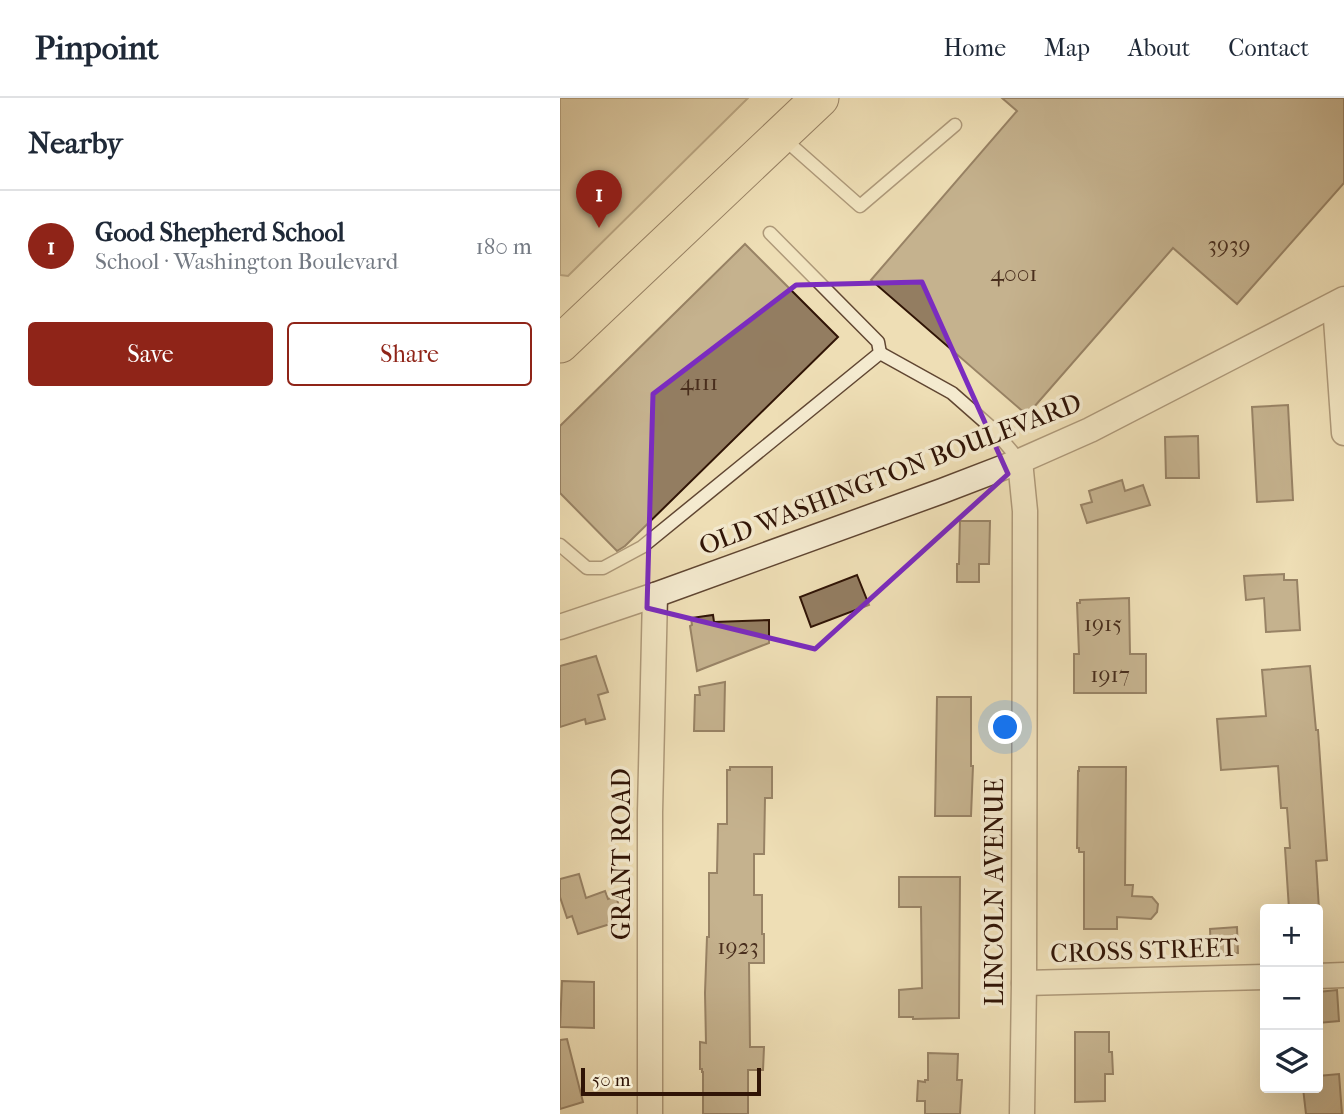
<!DOCTYPE html>
<meta charset="utf-8">
<style>
body{margin:0;font-family:"IM FELL French Canon",serif;background:#f6f6f7;color:#1f2937}
.controls{position:absolute;right:21px;bottom:21px;display:grid;overflow:hidden;border-radius:7px;box-shadow:0 7px 28px #0002}
.controls button{width:63px;height:63px;display:grid;place-items:center;padding:0;border:0;border-bottom:2px solid #e0e1e3;background:#fff;color:#1f2937;font:35px sans-serif}
.scale{position:absolute;left:21px;bottom:18px;width:180px;box-sizing:border-box;padding-left:7px;border:4px solid #301406;border-top:0;font-size:19px;line-height:24px;white-space:nowrap;color:#301406;-webkit-text-stroke:5px #f4eacf;paint-order:stroke}
.you{position:absolute;left:446px;top:630px;width:24px;height:24px;margin:-18px;border:5px solid #fff;border-radius:50%;background:#1a73e8;box-shadow:0 0 0 10px #1a73e833}
.badge{display:grid;place-items:center;width:46px;height:46px;border-radius:50%;background:#8f2418;color:#fff;font-size:23px;font-weight:700}
.pin{position:absolute;translate:-50% -58px;filter:drop-shadow(0 2px 4px #0008)}
.pin::after{content:'';position:absolute;top:37px;width:24px;height:21px;background:inherit;clip-path:polygon(0 0,100% 0,50% 100%)}
.list{margin:0;padding:0;list-style:none}
h2{display:flex;justify-content:space-between;align-items:center;height:91px;margin:0;padding:0 28px;font-size:30px}
h2 small{font-size:23px;font-weight:400;color:#747a83}
.list li{display:grid;grid-template-columns:46px 1fr auto;gap:21px;align-items:center;box-sizing:border-box;height:112px;padding:0 28px;border-top:2px solid #e0e1e3}
.list b{display:block;font-size:26px;white-space:nowrap}
.list p{margin:0;font-size:23px;white-space:nowrap;color:#747a83}
.list em{font-size:23px;font-style:normal;color:#747a83}
.actions{display:flex;gap:14px;padding:21px 28px}
.actions a{flex:1;padding:16px 0;border:2px solid #8f2418;border-radius:7px;text-align:center;font-size:24px;color:#8f2418}
.actions .main{background:#8f2418;color:#fff}
.icon{flex:none;width:38px;height:38px;fill:none;stroke:currentColor;stroke-width:2;stroke-linecap:round;stroke-linejoin:round}
.map{position:relative;flex:none;width:784px;height:1016px;overflow:hidden}
header{display:flex;align-items:center;gap:42px;box-sizing:border-box;height:98px;padding:0 35px;background:#fff;border-bottom:2px solid #e0e1e3}
header strong{font-size:33px}
nav{display:flex;gap:38px;margin-inline-start:auto;font-size:24px}
main{display:flex}
aside{flex:1;background:#fff}
.map>svg:first-child{display:block}
</style>
<header>
<strong>Pinpoint</strong>
<nav><a>Home</a><a>Map</a><a>About</a><a>Contact</a></nav>
</header>
<main>
<aside>
<h2>Nearby<small></small></h2>
<ul class="list">
<li><span class="badge">1</span><div><b>Good Shepherd School</b><p>School · Washington Boulevard</p></div><em>180 m</em></li>
</ul>
<div class="actions"><a class="main">Save</a><a>Share</a></div>
</aside>
<div class="map">
<svg width="784" height="1016" viewBox="0 0 784 1016">
<rect width="100%" height="100%" fill="#eedeb5"/>
<filter id="stains"><feTurbulence type="fractalNoise" baseFrequency=".00286" numOctaves="4"/><feColorMatrix values="0 0 0 0 .2 0 0 0 0 .09 0 0 0 0 .02 0 0 0 .5 -.17"/></filter>
<radialGradient id="worn" r=".72"><stop offset=".6" stop-color="#630" stop-opacity="0"/><stop offset="1" stop-color="#630" stop-opacity=".3"/></radialGradient>
<path fill="#cebc97" stroke="#7f684e" stroke-width="2" d="M0,0h188l-180,178 -8,-1z"/>
<g fill="#937d61" stroke="#301406" stroke-width="2">
<path d="M442,0h342v85l-107,121 -64,-56 -146,167 -156,-135 146,-169z"/>
<path d="M185,146l93,93 -213,209 -8,5 -57,-58v-67z"/>
<path d="M728,307l5,95 -36,2 -5,-95z"/>
<path d="M638,338l1,42h-33l-1,-41z"/>
<path d="M562,382l3,11 18,-6 7,20 -63,18 -6,-18 11,-3 -3,-11z"/>
<path d="M400,423h30l-1,43h-10v18h-22v-18h2z"/>
<path d="M724,476v6h13l3,50 -34,2 -2,-34 -18,2 -2,-24z"/>
<path d="M297,477l12,30 -58,22 -11,-30z"/>
<path d="M569,500l1,56h16v39h-72v-39h5l-2,-51h3v-3z"/>
<path d="M153,517l1,7 55,-2v23l-72,28 -7,-45 2,-1 -1,-7z"/>
<path d="M36,558l12,36 -10,3 7,24 -19,5 -1,-5 -25,8v-61z"/>
<path d="M750,568l6,64h2l9,130 -11,1 3,48h-30l-4,-61h5l-3,-40h-6l-3,-42 -57,4 -4,-51 49,-3 -4,-46z"/>
<path d="M165,584l-1,49h-30l1,-36h5l-1,-8z"/>
<path d="M377,599h34v69h2l-2,50h-36z"/>
<path d="M170,669h42v31h-7l-1,56h-10v41h8v39h2v29h-15l1,84h14l-1,23h-15v44h-45v-42h-1v-3h-2v-27l6,1 -1,-50 2,-56h2v-64h8l1,-49h9v-54h3z"/>
<path d="M519,669h47l-1,118h8l-1,11 20,1 6,7 -1,8 -6,7 -34,-2v12h-33v-77h-5v-4h-2l1,-77h1z"/>
<path d="M19,776l7,24 19,-7 3,8 8,-3 7,24 -45,14 -6,-18 -5,2 -7,-21v-18z"/>
<path d="M339,779h61l-1,141 -46,1v-2h-14v-27l23,-2 -1,-81h-22z"/>
<path d="M677,829l1,26 -27,1 -1,-25z"/>
<path d="M2,883l32,1v46l-34,-1z"/>
<path d="M777,892l2,31 -21,2v-31z"/>
<path d="M515,934h34v20h3l1,22h-8v27l-30,1z"/>
<path d="M7,941l16,63 -23,7v-69z"/>
<path d="M368,955l30,1 -1,26h5l-2,34h-35v-13h-8l1,-20 7,1v-2h3z"/>
<path d="M779,976l3,40h-36l-3,-26h15v-12z"/>
</g>
<g fill="none" stroke-linecap="round" stroke-linejoin="round">
<g stroke="#604632" stroke-width="15">
<g id="lane">
<path d="M223,40l77,68 95,-81"/>
<path d="M320,255l72,40 42,37 26,31"/>
<path d="M0,447l27,23h16l39,-21 238,-194 -2,-11 -108,-109"/>
</g>
</g>
<g stroke="#604632" stroke-width="27">
<g id="street">
<path d="M775,207l9,128"/>
<path d="M460,363l5,50 -1,472 -2,131"/>
<path d="M0,529l95,-32 287,-104 78,-30 70,-31 254,-131"/>
<path d="M758,878l26,-1"/>
<path d="M464,885l241,-6"/>
<path d="M90,1016v-302l5,-217"/>
</g>
</g>
<g stroke="#301406" stroke-width="39">
<path id="primary" d="M0,246l260,-246"/>
</g>
<use href="#lane" stroke="#f4eacf" stroke-width="12"/>
<use href="#street" stroke="#f4eacf" stroke-width="24"/>
<use href="#primary" stroke="#eedeb5" stroke-width="37"/>
</g>
<path d="M0 0H784V1016H0ZM362,184l86,192 -193,175 -168,-41 6,-214 143,-109z" fill="#eedeb5" fill-opacity=".55" fill-rule="evenodd"/>
<path fill="none" stroke="#7b2cbf" stroke-width="5" stroke-linejoin="round" d="M362,184l86,192 -193,175 -168,-41 6,-214 143,-109z"/>
<g text-anchor="middle" stroke-width="7" stroke-linejoin="round" paint-order="stroke">
<g font-size="23" fill="#492e1d">
<text x="669" y="154">3939</text>
<text x="454" y="183">4001</text>
<text x="139" y="292">4111</text>
<text x="543" y="533">1915</text>
<text x="550" y="584">1917</text>
<text x="178" y="856">1923</text>
</g>
<g font-size="26" fill="#301406" stroke="#f4eacf">
<text transform="translate(330 376) rotate(-21)" y="9">OLD WASHINGTON BOULEVARD</text>
<text transform="translate(61 756) rotate(-90)" y="9">GRANT ROAD</text>
<text transform="translate(434 794) rotate(-90)" y="9">LINCOLN AVENUE</text>
<text transform="translate(584 852) rotate(-2)" y="9">CROSS STREET</text>
</g>
</g>
<rect width="100%" height="100%" filter="url(#stains)"/>
<rect width="100%" height="100%" fill="url(#worn)"/>
</svg>
<div class="controls">
<button>+</button>
<button>−</button>
<button><svg class="icon" aria-label="layers" viewBox="0 0 24 24"><path d="M12 4l9 5-9 5-9-5zM3 14l9 5 9-5"/></svg></button>
</div>
<div class="scale">50 m</div>
<div class="you"></div>
<div class="pin badge" style="left:39px;top:130px">1</div>
</div>
</main>
